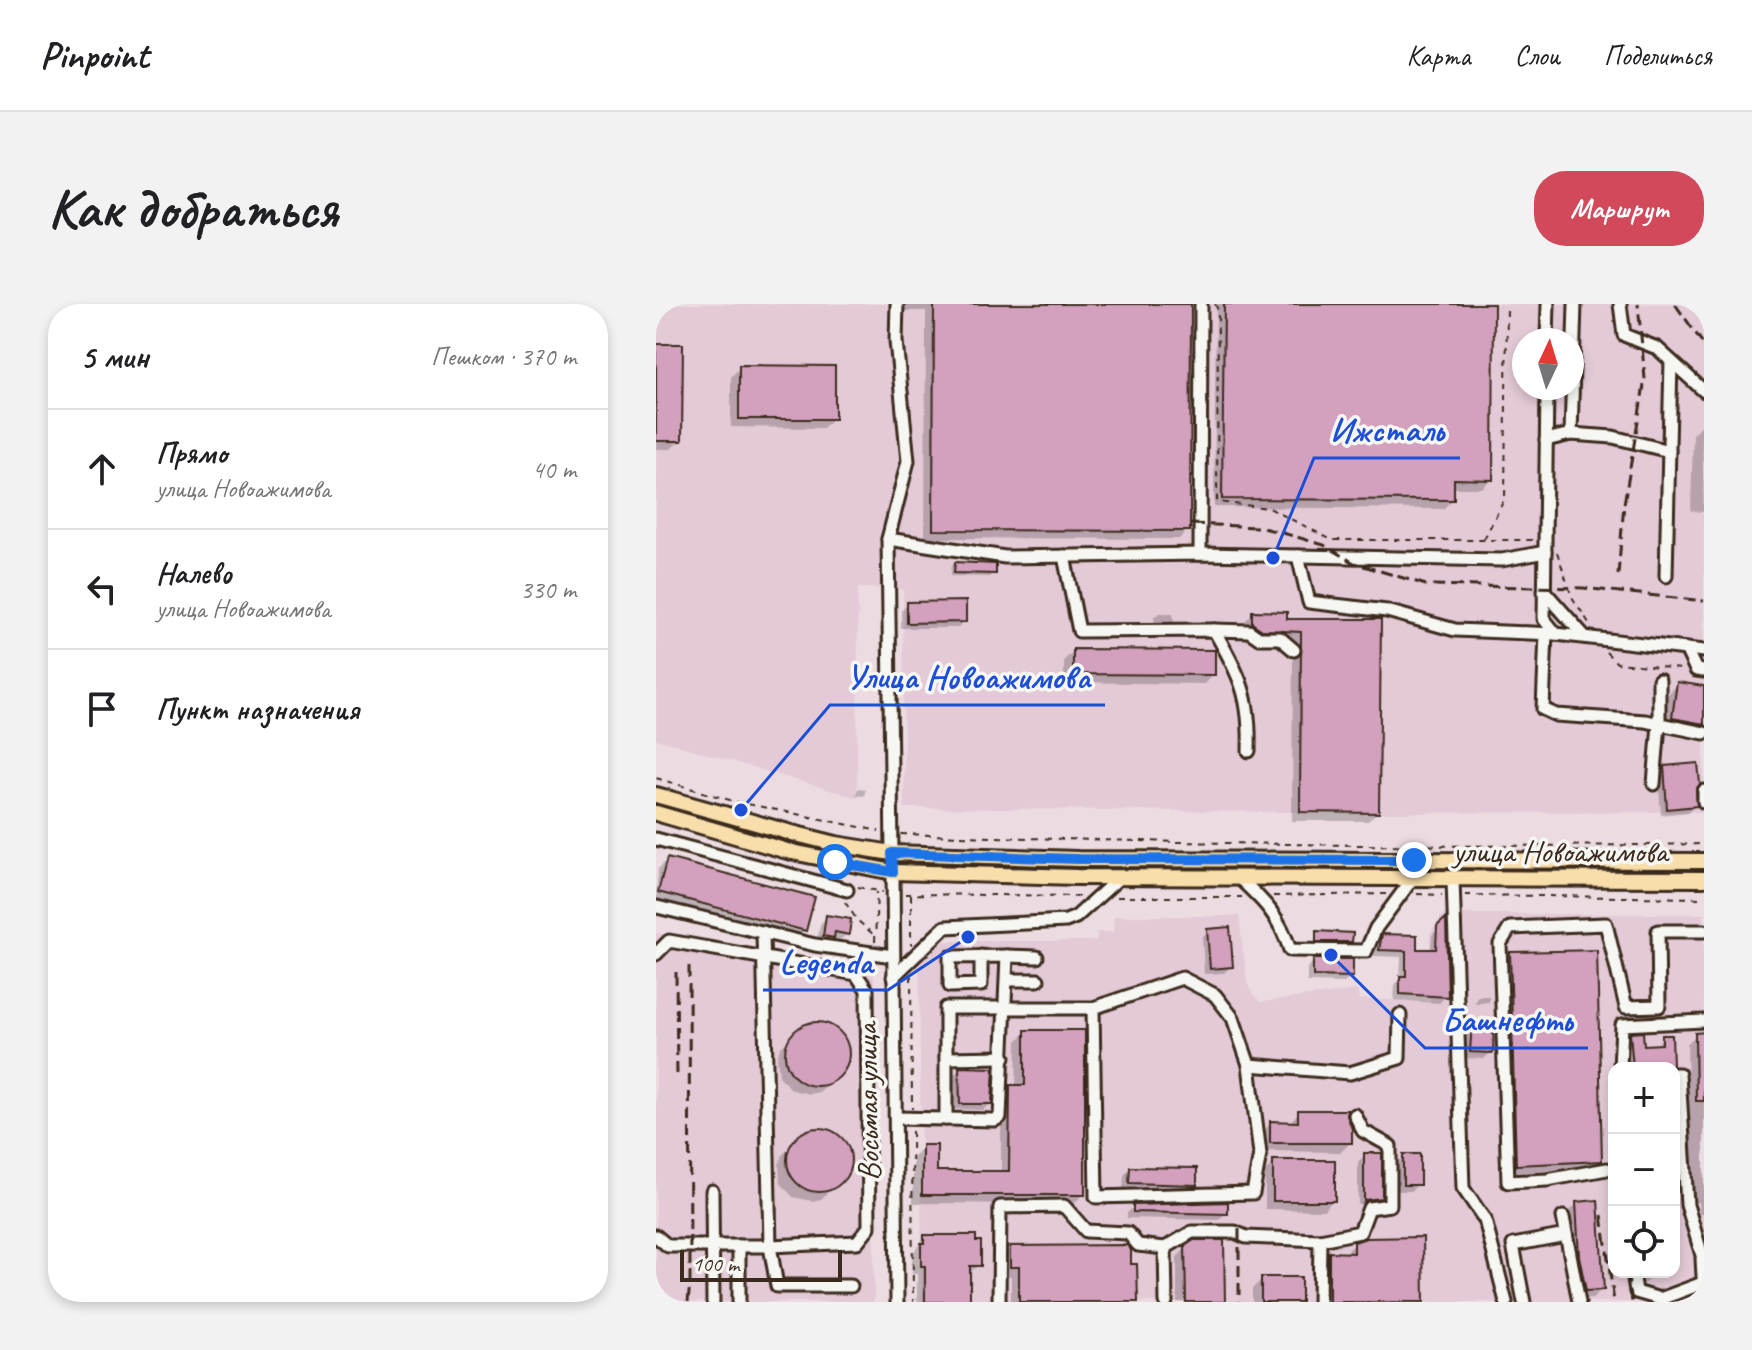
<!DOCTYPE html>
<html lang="ru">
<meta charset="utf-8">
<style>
body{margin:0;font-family:Caveat,sans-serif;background:#f2f2f2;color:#202124}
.controls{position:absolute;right:24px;bottom:24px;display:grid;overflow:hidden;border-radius:16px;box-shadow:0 4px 12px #0003}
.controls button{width:72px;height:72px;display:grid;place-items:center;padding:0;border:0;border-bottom:2px solid #e0e0e0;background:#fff;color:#202124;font:40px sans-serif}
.compass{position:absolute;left:856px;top:24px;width:72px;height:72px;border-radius:50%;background:#fff;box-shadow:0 4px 12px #0003;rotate:4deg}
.scale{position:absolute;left:24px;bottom:20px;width:162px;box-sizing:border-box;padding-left:8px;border:4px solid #3b2a1e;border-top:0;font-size:22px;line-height:28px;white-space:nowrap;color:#3b2a1e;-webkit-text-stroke:6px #f6f6f2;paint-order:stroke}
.stop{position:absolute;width:24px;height:24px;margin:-18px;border:6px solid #1a73e8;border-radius:50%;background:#fff}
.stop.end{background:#1a73e8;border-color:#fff;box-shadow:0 2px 8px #0008}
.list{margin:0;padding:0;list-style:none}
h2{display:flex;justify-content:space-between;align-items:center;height:104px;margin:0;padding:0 32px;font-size:34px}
h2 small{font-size:26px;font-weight:400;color:#757577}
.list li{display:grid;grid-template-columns:52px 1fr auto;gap:24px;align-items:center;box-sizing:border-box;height:120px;padding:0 32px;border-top:2px solid #e0e0e0}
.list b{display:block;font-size:30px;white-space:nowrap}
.list p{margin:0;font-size:26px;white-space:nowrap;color:#757577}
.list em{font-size:26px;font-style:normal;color:#757577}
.icon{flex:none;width:44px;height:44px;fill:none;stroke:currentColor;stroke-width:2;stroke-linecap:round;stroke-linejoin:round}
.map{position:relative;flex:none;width:1048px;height:998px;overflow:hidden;border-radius:32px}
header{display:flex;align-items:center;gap:48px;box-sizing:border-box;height:112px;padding:0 40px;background:#fff;border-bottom:2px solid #e0e0e0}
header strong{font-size:38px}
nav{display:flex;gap:44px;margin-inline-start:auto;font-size:28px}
.intro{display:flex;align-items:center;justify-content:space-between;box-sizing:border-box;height:192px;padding:0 48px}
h1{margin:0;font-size:56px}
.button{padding:20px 36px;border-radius:32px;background:#d1495b;color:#fff;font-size:28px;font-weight:700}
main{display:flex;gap:48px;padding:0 48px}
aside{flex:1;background:#fff;border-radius:32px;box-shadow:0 4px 12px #0003}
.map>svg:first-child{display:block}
</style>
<header>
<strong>Pinpoint</strong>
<nav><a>Карта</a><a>Слои</a><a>Поделиться</a></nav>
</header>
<div class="intro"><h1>Как добраться</h1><a class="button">Маршрут</a></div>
<main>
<aside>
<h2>5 мин<small>Пешком · 370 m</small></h2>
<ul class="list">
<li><svg class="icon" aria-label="ahead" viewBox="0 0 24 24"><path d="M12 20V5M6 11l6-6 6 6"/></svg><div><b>Прямо</b><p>улица Новоажимова</p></div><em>40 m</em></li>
<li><svg class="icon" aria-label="left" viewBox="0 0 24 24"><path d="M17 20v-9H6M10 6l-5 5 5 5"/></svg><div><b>Налево</b><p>улица Новоажимова</p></div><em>330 m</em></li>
<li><svg class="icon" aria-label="arrive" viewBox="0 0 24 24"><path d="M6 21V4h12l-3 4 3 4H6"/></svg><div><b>Пункт назначения</b></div></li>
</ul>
</aside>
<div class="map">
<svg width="1048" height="998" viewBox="0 0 1048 998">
<rect width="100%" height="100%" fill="#ecdce2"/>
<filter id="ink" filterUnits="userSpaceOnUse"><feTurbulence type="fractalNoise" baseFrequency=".0125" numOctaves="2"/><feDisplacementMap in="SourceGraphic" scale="16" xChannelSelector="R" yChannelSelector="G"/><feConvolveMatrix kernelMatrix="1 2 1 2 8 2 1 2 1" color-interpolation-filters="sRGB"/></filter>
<g filter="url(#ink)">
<g fill="#e4cad7" fill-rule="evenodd">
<path d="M0,0h1048v508l-325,1 -475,-5 -1,-219 -45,-1 -1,210 -201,-59zM868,36h48v48h-48z"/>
<path d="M787,610h261v388h-782l-3,-346 16,-15h161l1,-9h16l1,-16h125l8,65 6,14 8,7 96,-12 2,9 71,2v-67zM958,764h60v204h-60z"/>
<path d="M0,629l218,33v336h-218z"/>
</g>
<g fill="#0003">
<path d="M248,0h285l-1,226 -9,9 -254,-1 1,-227h-22z"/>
<path d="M560,0h276l-1,175 -9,9h-30v12l-9,9 -229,-2z"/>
<path d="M0,42l24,94 -9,9h-15z"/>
<path d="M84,63l93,51 -10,10 -92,-1v-50z"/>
<path d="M1046,121l2,87 -13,-1 2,-77z"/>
<path d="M299,260l39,9 -5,4 -38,-1v-8z"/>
<path d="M252,300l56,17 -6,7h-57v-17z"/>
<path d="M503,309h14l1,8 -5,4h-14l-1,-8z"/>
<path d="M597,309l32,8h94l-2,191 -9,9h-76l1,-181 -41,-2 -8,-5v-11z"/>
<path d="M418,347l139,23 -9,10 -140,-2v-22z"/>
<path d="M1022,380l26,4v45l-40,-6 4,-33z"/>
<path d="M1009,464l29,22 1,16 -7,6 -27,3 -3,-40z"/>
<path d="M202,484l8,1 -2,7 -8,-1z"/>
<path d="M11,556l137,70 -9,9 -139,-37 2,-33z"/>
<path d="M171,613l20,17 -7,6 -9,-1 -5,5 -9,-2 3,-18z"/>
<path d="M788,619l2,73 -7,7 -45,-3 1,-15 5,-6 1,-22 -27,-1 3,-13 6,-7 32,15h16l1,-16z"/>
<path d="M552,627l23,35 -7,7 -20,1 -2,-37z"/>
<path d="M855,650l89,206 -10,10 -83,3 -5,-210z"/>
<path d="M658,657l37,15 -7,7 -37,-1v-14z"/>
<path d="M821,692h12v6l-14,1z"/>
<path d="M816,720l19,28 -7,7 -19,-1 1,-27z"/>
<path d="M150,721h21l16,13 4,20 -3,9 -10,11 -15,14 -9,2 -18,-4 -13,-14 -2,-19 3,-9z"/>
<path d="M370,728l57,162 -9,10 -161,-1v-46l10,-10 12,26h66v-77l10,-9h5l1,-46z"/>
<path d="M1048,730v180h-5v-12h-9l-3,-158 9,-9z"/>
<path d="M975,731l11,12h14l6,-10 9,28 -3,3h-42l-2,-26z"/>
<path d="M304,765l30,35 -7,6 -29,-1 -1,-34z"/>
<path d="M643,808l51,31 -9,9 -79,-1v-18l9,-10h18z"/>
<path d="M152,828h20l16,12 5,21 -3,9 -25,25 -9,2 -19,-4 -13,-14 -1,-19 3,-9z"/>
<path d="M709,851l15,42 -7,7 -15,1v-43z"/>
<path d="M748,852l14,28 -7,7h-14v-28z"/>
<path d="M618,858l59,38 -9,10 -59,-1v-37z"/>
<path d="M474,865l65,15 -7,7 -65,-2 1,-14z"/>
<path d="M921,900l25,85 -9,9 -16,1 -7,-33 -3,-53z"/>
<path d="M478,903l92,6 -7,7 -92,-2v-5z"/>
<path d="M269,933l54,28 -11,9v28h-51v-28h-5v-20z"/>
<path d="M699,940l67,58h-102l1,-38 9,-10 15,-1z"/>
<path d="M531,943l36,55h-46v-45z"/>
<path d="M355,944l125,54h-125v-26h-9v-19z"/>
<path d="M975,968h21v5l-7,6 -9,1z"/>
<path d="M606,975l37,23h-47v-13z"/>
</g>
<g fill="#d3a1bd" stroke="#3b2a1e" stroke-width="2">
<path d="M278,0h257l-1,227 -257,-1z"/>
<path d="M568,0h270l-1,176 -39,-1v21l-232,-1z"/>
<path d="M0,40h27l-1,97h-26z"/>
<path d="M83,61l96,1v53h-96z"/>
<path d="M299,258l41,2v10l-42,-1z"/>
<path d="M310,297v21l-59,1v-21z"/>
<path d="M596,307l35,1v7h94l-2,194 -79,-1 1,-180 -39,-2 -10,-7z"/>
<path d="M417,345l142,1v25l-142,-1z"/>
<path d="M1021,378l27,4v38l-32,-6z"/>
<path d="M1042,459l2,21 -4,6 1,16 -30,3 -3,-43z"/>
<path d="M11,554l148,39 -9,34 -148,-39z"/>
<path d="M170,611l25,4 -2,16 -14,-3 -1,6 -11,-2z"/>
<path d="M790,614l2,79 -48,-3v-18h6v-25l-27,-1 3,-16 35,1v14h19l1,-23z"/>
<path d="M574,623l3,40 -23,2 -3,-40z"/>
<path d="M660,627l37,2 -1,9h-36z"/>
<path d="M941,646l5,211 -86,4 -6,-213z"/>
<path d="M657,655h40v18l-40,-1z"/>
<circle cx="161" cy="750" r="32"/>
<path d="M816,718l22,1 -1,30 -23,-1z"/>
<path d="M369,726h60v165h-163v-50h15v26h72l1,-86h15z"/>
<path d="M987,728l1,13 18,-1v-9h10l1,31 -40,2 -3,-35z"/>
<path d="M1048,728v69h-8l-1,-68z"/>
<path d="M303,763l35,1 -2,36h-32z"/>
<path d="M642,806h50l-1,5 5,14v14h-82v-22l28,1z"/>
<circle cx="163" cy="856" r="32"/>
<path d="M708,849h18v45l-18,2z"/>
<rect x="747" y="850" width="17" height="31"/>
<rect x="617" y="856" width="62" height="41"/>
<path d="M474,863l67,1v17l-68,-2z"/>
<path d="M942,896l6,90 -18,1 -7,-35 -3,-54z"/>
<path d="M572,898v12l-95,-2v-7z"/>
<path d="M268,931h52v6h5v25h-11v36h-45v-36h-4v-23h3z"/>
<path d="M767,933l1,65h-95v-50l25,1v-11l12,-4z"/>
<path d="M538,936h30l1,62h-39l-1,-56z"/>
<path d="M471,941l4,5v14h6l1,38h-119v-35h-9v-21z"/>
<rect x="605" y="973" width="40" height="25"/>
</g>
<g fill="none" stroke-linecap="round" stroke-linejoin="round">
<g stroke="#3b2a1e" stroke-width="17">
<g id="minor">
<path d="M964,0l4,31 33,13 47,43"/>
<path d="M891,36l1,-36"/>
<path d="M891,84l-3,231 12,15 148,17"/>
<path d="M915,130l42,3 56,14"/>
<path d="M890,136l25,-6 4,-130"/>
<path d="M232,235l117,18 195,-3 302,6 43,-8"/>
<path d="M544,250l1,-250"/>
<path d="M408,252l15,75 135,-1c26,45 37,67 35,121"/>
<path d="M642,252l11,46 78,9 68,19 101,4"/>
<path d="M1010,272l5,-215"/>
<path d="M888,287l41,46"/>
<path d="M558,326l35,1 10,7h21l14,12"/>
<path d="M890,329l-3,76 13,6 89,6 59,12"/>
<path d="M1030,345l10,21 8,1"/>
<path d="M998,480l5,-60v-44"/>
<path d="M1048,498v-11"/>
<path d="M0,535l191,51"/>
<path d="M236,549l-4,-314 20,-78 -12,-120 1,-37"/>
<path d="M237,568l4,430"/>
<path d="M583,574c25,23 41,39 51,72l76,1 10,-23 37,-50"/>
<path d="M797,575l10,309 22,32 21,82"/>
<path d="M1,603l158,38 78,11"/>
<path d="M107,628l7,314 7,40h74"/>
<path d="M0,650l13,-13 187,33 11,16 2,237 -12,15 -87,4h-102l-12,-10"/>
<path d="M351,652l30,1"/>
<path d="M237,673l52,-50 121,-6 10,-4 44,-40"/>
<path d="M351,676h31"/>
<path d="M290,754l58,-1"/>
<path d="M593,761l101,8 49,-15 1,-43"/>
<path d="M964,764l2,-43 82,-4"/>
<path d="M1018,770h5l8,131 17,57"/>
<path d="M240,814l99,2 5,-3 7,-161 -57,1v29l31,-1v-29"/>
<path d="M290,815v-111h147l3,189 157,-4 7,-39 -11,-89 -16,-47 -18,-23 -33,-17 -89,30"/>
<path d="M951,865l-60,11 -39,2 -8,-238 10,-16 96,-4 20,83 33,-1 -1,-75h46"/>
<path d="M56,887l1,111"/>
<path d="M907,913l16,85"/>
<path d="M83,942v56"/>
<path d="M509,944l1,54"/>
<path d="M1046,955l2,34"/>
<path d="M977,968l3,20 24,7 43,-16"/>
<path d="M343,998l1,-95 64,-1 22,25 42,2 10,12 27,3 27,-16h43l11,5 74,3"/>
<path d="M663,998l1,-62 40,-8 9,-24 21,-3v-59l-27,-15 -8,-16"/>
<path d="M868,998l-11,-57 53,-10"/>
</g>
</g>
<g stroke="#3b2a1e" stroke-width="20">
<g id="major">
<path d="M0,491l132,37 48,12 56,9 186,6 626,2"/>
<path d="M0,509l131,38 106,21 184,5 627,2"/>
</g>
</g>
<g stroke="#3b2a1e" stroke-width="2" stroke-dasharray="6 6" stroke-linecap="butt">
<path d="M559,0l3,6 -1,192 52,6 63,32h202"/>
<path d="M828,235l21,-41 2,-194"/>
<path d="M901,248l15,45 19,29"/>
<path d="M950,348l11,11 65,6"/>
<path d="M0,474l77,23 146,30"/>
<path d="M245,530c268,9 536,15 803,10"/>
<path d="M202,583l25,5"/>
<path d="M249,590l177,2"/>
<path d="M761,590l25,1"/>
<path d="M255,591v50"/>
<path d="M809,591l239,3"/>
<path d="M617,592l113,-2"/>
<path d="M461,593h125"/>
<path d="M189,598l12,18 18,16"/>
<path d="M219,638l2,-50"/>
<path d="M255,671l1,134"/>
<path d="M256,827l1,171"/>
</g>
<use href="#minor" stroke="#f6f6f2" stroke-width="11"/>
<use href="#major" stroke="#f8deab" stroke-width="14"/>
<g stroke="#3b2a1e" stroke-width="3" stroke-dasharray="12 6" stroke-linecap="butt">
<path d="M1019,0l29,41"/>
<path d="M535,220l68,3 24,6 41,12 30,18 72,22 157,3 121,13"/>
<path d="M962,271l6,-71 21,-125 -7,-75"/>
<path d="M20,668l1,106"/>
<path d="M946,911l12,87"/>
<path d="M583,925v73"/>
<path d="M971,968l5,30"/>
<path d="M32,998l2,-19 -1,-319"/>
</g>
</g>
</g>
<g fill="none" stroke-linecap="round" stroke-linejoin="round" filter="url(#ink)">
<path stroke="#1a73e8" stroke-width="10" d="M179,558l58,10 -1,-19 186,6 336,1"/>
</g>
<g text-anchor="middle" stroke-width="7" stroke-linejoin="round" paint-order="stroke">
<g font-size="32" fill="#3b2a1e" stroke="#f6f6f2">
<text x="904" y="558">улица Новоажимова</text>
<text transform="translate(211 798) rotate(-91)" y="11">Восьмая улица</text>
</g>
</g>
<path fill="none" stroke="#1d4ed8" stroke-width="3" d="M617 254L658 154H804M85 506L174 401H449M312 633L232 686H107M675 651L769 744H932"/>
<g fill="#1d4ed8" stroke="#f6f6f2" stroke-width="3">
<circle cx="617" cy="254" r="8"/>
<circle cx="85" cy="506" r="8"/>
<circle cx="312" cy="633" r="8"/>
<circle cx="675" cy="651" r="8"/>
</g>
<g font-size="34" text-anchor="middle" font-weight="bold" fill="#1d4ed8" stroke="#f6f6f2" stroke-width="7" stroke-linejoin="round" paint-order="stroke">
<text x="731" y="137">Ижсталь</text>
<text x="312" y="384">Улица Новоажимова</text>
<text x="170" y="669">Legenda</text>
<text x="851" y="727">Башнефть</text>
</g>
</svg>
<div class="controls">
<button>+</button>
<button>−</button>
<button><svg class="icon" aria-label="locate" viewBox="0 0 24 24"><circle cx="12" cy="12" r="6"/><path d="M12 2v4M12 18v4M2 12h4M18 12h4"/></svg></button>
</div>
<svg class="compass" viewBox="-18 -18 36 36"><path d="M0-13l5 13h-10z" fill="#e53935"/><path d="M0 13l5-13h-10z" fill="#757577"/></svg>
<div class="scale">100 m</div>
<div class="stop" style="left:179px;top:558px"></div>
<div class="stop end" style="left:758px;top:556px"></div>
</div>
</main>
